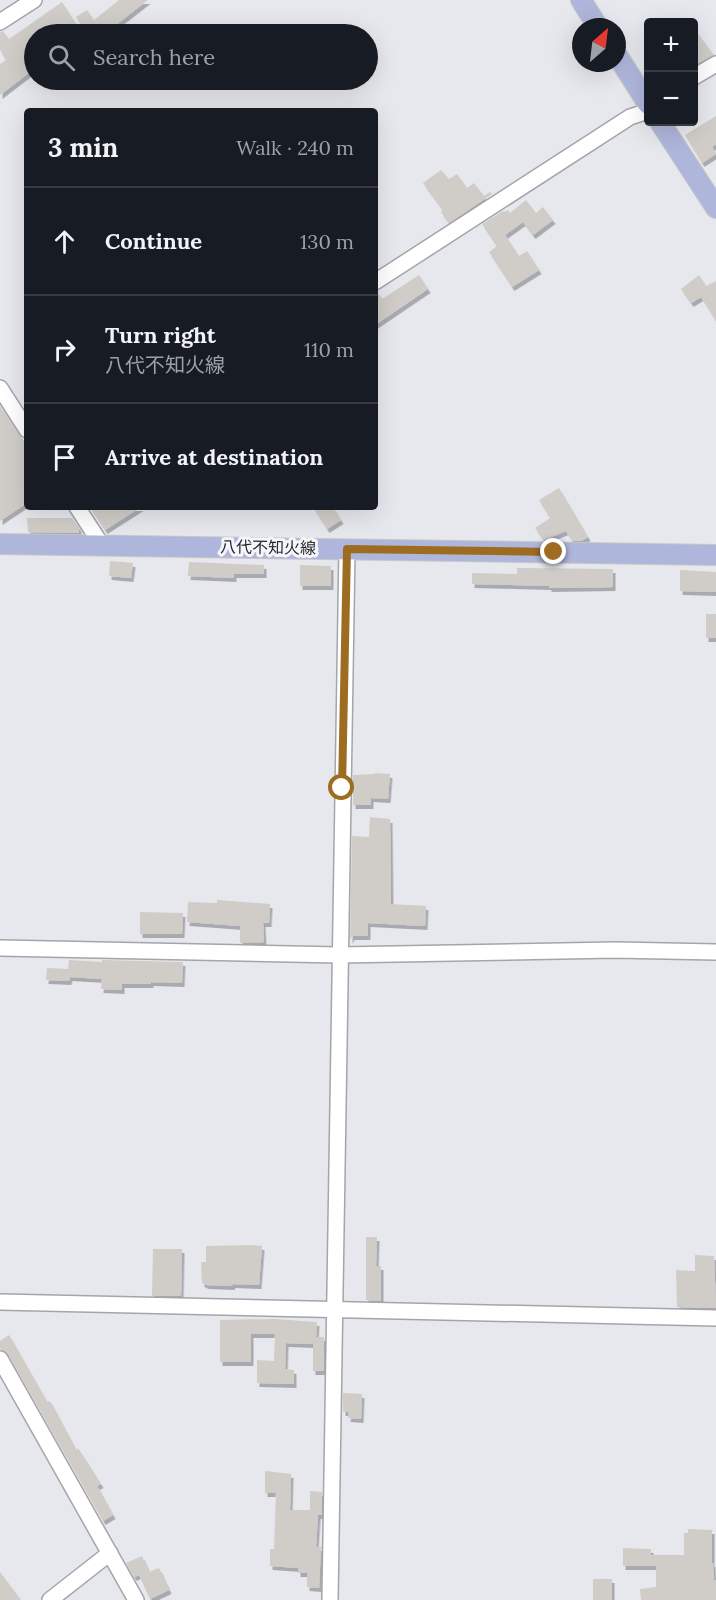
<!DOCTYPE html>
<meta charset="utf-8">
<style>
body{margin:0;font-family:Lora,"Noto Sans JP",serif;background:#242831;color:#f1f3f6}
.controls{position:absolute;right:18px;top:18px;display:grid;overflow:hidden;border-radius:6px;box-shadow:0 6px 24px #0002}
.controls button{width:54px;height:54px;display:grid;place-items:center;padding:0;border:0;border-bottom:2px solid #363941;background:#171b24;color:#f1f3f6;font:30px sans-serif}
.compass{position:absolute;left:572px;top:18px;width:54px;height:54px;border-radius:50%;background:#171b24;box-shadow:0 6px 24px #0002;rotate:28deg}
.stop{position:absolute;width:18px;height:18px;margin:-14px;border:4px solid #9d6c21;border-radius:50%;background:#fff}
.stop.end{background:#9d6c21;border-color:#fff;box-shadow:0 2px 6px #0008}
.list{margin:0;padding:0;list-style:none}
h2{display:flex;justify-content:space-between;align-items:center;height:78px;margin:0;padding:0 24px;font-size:26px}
h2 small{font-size:20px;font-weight:400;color:#9ea1a6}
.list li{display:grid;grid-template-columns:39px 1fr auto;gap:18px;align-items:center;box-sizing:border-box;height:108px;padding:0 24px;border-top:2px solid #363941}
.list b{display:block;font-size:22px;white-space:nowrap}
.list p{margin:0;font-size:20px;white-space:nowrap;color:#9ea1a6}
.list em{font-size:20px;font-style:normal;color:#9ea1a6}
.icon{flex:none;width:33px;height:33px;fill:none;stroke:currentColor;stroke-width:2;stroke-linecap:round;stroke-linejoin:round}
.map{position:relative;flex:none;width:716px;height:1600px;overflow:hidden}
.search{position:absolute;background:#171b24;box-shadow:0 6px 24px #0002;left:24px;top:24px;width:354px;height:66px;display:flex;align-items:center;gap:15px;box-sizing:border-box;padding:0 21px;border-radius:33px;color:#9ea1a6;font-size:22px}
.panel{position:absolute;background:#171b24;box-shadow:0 6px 24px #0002;left:24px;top:108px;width:354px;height:402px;border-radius:6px}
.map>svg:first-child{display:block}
</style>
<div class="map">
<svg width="716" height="1600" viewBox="0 0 716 1600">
<defs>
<filter id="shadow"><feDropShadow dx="2.5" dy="4" stdDeviation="0" flood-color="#0004"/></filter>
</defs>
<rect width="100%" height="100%" fill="#e7e8ee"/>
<g fill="#d0ccc7" filter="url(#shadow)">
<path d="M119,0h29l-40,31 -5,-6 -15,9h-12l7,-6 -7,-11 11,-7 7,10z"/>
<path d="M62,2l14,22 -16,10h-26v35l-34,26v-31l6,-4 -6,-10v-18l3,-1 6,8z"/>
<path d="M693,27l21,28 -21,11z"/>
<path d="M716,116v28l-4,3 4,7 -14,9 -17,-28z"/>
<path d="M441,170l8,9 8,-5 10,14 7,-5 10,13 6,-4 2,2 -43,29 -8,-11 2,-2 -20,-27z"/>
<path d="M526,200l10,13 7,-6 10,13 -20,15 -10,-13 -18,13 14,21 8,-5 12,19 -27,17 -23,-35 8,-6 -15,-22 21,-13 1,1 4,-2 2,3z"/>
<path d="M419,275l9,14 -53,36v-33l2,-1 5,8z"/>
<path d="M699,275l7,11 10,-5v40l-15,-24 -10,6 -10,-14z"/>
<path d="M0,406l27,40v57l-27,18z"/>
<path d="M559,488l29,49 -7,4h-9l-6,-10 -22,9 -9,-12 15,-10 -11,-18z"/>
<path d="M90,507h51l-36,23z"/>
<path d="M313,507h20l8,13 -14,9z"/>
<path d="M27,518h45l7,10v5l-51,-1z"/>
<path d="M110,561l23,2 -2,15 -22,-2z"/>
<path d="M189,562l75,3v9h-30v4l-46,-2z"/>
<path d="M300,565l31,1v20h-31z"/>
<path d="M517,568l96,1v18l-64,1v-2l-77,-2v-11l45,1z"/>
<path d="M680,570l36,2v20l-36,-1z"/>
<rect x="706" y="614" width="10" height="24"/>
<path d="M375,773l15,1 -2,25 -17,-1v7h-18v-30l22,-1z"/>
<path d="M370,817l20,2 1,85 35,2 -1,20 -57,-3v13h-16l-2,4 2,-104 17,1z"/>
<path d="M217,900l53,4 -1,19h-6l1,19 -24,1v-17l-53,-4 1,-20 29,1z"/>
<path d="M140,912l43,1 -1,21h-42z"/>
<path d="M69,960l33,2v-2l81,2 -1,21 -31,-1v2h-29v6l-21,-1 1,-10 -32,-2 -1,4 -23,-1 1,-12 21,1z"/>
<path d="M366,1237h11l-1,29h5v35l-15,-1z"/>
<path d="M251,1245l11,1 -3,39 -26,-1 -1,2 -26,-1 -4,-2 -1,-21h5v-16z"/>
<path d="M153,1249h29l-1,47h-29z"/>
<path d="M695,1255l19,1 2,52 -39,-1 -1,-37 19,1z"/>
<path d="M275,1319l42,3 -1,15h8v34h-11v-27l-27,-1 -1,26 9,1v14l-37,-1v-23l17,1 1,-27h-24v28h-31v-42z"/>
<path d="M9,1335l38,67 3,-1 26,49 2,-2 23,36 -4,2 16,29 -10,6 -95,-167 -8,-5v-8z"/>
<path d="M343,1393l19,1 -1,25 -13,-1 1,-6h-6z"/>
<path d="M265,1471l26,3 -1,36h20v-19l12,1v23h-4l-2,32h5l-2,41 -12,-1v-14h-9v-5l-28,-2v-17h4l2,-56h-11z"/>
<path d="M688,1529l24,1v33h1l1,18 2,-1v20h-75l-1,-11 16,-2v-21h-33v-18l28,1v6h33v-22h4z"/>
<path d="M142,1556l7,16 10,-4 10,22 -19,9 -11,-24 -5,2 -8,-14z"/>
<path d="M0,1572l21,28h-21z"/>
<rect x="593" y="1579" width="19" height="21"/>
</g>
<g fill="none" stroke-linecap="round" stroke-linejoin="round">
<g stroke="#a4a5ab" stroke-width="18">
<g id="minor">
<path d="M0,22l34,-22"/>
<path d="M694,77l22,-13"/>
<path d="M375,282l255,-165 18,-6"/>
<path d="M0,388l27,42"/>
<path d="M77,507l24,37"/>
<path d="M0,948l339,7 276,-5 101,2"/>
<path d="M0,1302l716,16"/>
<path d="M0,1359l136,241"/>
<path d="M50,1600l60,-47"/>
<path d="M330,1600l17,-1051"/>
</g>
</g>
<g stroke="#c7c7c8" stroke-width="22">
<g id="major">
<path d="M581,0l17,27"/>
<path d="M617,55l31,49"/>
<path d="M660,122l56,86"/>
<path d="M0,544l716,11"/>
</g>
</g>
<use href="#minor" stroke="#fff" stroke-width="15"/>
<use href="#major" stroke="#afb6db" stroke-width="20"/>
</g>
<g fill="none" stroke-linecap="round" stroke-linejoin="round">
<path stroke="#9d6c21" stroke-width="8" d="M342,788l5,-239 207,3"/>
</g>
<g text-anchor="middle" stroke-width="6" stroke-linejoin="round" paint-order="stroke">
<g font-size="16" fill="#27282a" stroke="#f4f6fc">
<text transform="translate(268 547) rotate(1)" y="6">八代不知火線</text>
</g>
</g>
</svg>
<div class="controls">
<button>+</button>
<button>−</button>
</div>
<svg class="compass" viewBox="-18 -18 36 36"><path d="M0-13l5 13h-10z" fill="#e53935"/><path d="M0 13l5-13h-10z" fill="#9ea1a6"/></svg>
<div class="stop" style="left:342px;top:788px"></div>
<div class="stop end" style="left:554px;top:552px"></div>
<div class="search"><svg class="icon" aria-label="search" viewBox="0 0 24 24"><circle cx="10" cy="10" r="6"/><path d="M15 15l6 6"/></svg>Search here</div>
<section class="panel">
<h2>3 min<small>Walk · 240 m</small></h2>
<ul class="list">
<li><svg class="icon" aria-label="ahead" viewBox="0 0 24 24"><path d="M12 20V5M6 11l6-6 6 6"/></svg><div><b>Continue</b></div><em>130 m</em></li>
<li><svg class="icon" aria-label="right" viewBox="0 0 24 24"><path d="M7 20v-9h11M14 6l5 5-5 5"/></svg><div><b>Turn right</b><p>八代不知火線</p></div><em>110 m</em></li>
<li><svg class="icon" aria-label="arrive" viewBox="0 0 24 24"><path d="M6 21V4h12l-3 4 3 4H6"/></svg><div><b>Arrive at destination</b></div></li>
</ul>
</section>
</div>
